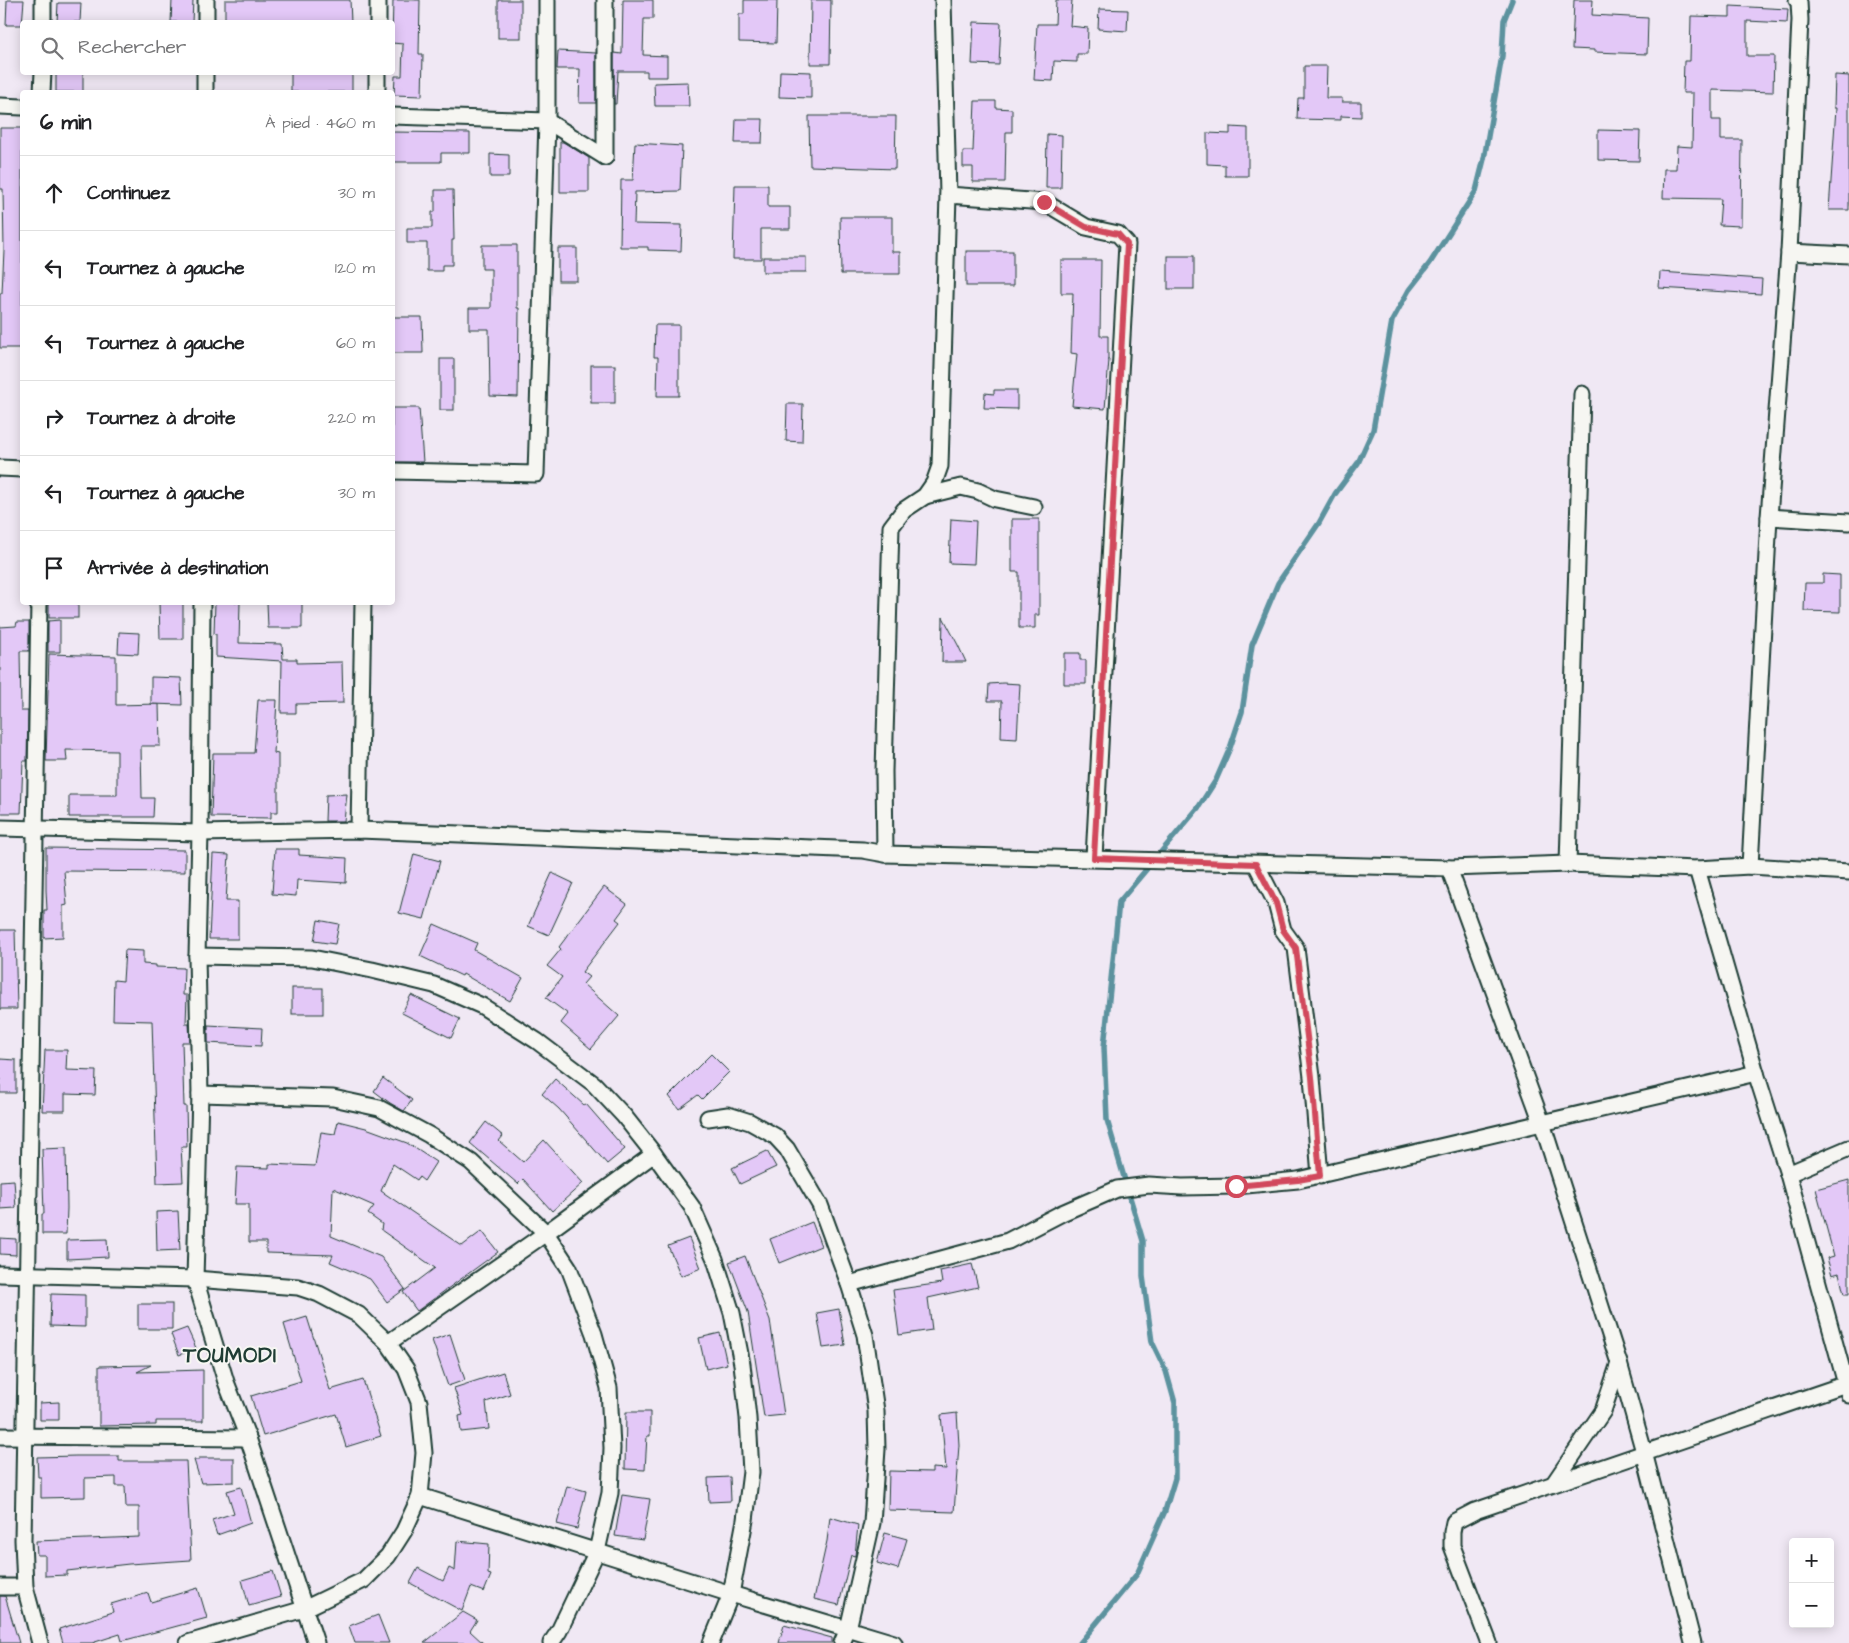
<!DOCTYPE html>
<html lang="fr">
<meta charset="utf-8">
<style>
body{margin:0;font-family:"Architects Daughter",sans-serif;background:#f6f6f6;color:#202124}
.controls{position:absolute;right:15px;bottom:15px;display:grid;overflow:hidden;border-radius:5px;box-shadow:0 2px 12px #0003}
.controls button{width:45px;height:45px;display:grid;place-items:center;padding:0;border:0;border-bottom:1px solid #e0e0e0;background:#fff;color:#202124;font:25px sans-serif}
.stop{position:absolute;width:15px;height:15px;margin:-11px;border:4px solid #d1495b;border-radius:50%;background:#fff}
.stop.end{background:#d1495b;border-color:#fff;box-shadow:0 1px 5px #0008}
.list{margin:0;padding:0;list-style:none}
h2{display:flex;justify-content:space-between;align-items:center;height:65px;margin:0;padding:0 20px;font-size:21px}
h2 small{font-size:16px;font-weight:400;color:#757577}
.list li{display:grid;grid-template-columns:32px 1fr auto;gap:15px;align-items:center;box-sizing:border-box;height:75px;padding:0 20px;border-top:1px solid #e0e0e0}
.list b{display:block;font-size:19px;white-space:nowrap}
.list em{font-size:16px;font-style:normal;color:#757577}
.icon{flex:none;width:28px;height:28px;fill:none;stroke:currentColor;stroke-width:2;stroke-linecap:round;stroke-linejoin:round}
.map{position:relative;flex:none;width:1849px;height:1643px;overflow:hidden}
.search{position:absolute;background:#fff;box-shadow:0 2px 12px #0003;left:20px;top:20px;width:375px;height:55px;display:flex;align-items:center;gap:12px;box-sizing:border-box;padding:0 18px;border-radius:5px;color:#757577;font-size:19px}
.panel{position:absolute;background:#fff;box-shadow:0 2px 12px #0003;left:20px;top:90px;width:375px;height:515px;border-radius:5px}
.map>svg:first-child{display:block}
</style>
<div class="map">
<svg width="1849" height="1643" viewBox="0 0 1849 1643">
<rect width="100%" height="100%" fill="#f0e8f4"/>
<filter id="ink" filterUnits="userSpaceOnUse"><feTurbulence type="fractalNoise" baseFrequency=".02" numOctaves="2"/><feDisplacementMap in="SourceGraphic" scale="10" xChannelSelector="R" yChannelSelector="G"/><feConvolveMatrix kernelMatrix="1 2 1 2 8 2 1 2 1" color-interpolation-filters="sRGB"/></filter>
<g filter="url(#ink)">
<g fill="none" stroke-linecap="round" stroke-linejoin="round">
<path stroke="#5b929e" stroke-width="5.5" d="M1080,1643l57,-69 28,-63 10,-33v-75l-9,-32 -14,-29 -9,-66v-35l-36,-121 -3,-73 15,-145 79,-94 18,-28 14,-32 12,-36 10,-67 26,-62 41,-60 16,-29 23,-31 15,-33 19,-109 17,-31 21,-27 46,-72 8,-32 18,-103 2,-36 8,-20"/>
</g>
<g fill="#e3c8f7" stroke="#1f3d34">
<path d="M7,0h17l-2,25h-16z"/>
<path d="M172,0h21l-1,22h-21z"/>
<path d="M225,0h125l1,22h-126z"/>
<path d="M393,0h27l-1,54h4l-1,42 -28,-1 1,-19h7l1,-32 -11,-1z"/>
<rect x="498" y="0" width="23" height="38"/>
<path d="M623,0h30v19h-9l-1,36 24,1v21h-20v-6h-29l-2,33h-2v-51l8,1z"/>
<path d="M744,0h33l-1,43 -37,-1v-28h5z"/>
<path d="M811,0h20l-1,64h-20z"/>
<path d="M1056,0h16l-2,26 18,2 -1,26h-10v8l-23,-1 -1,20 -19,-1 3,-56h18z"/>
<path d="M1574,0h19l-1,15 56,3 -1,36 -53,-2v-2l-22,-1z"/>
<path d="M58,3h23l-1,19h-23z"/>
<path d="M1730,6l58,3 -1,14 -40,-2v35h27l-1,36 -61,-2v30h9v20h21l-1,86 -22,-1 2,-26 -58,-1 1,-29h12l1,-23 15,1 1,-54h-10l1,-32h6l1,-45 39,1z"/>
<path d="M1099,9l29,1 -1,21 -29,-2z"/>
<path d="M974,22l27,1 -2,42 -27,-1z"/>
<path d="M558,51l38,2v50h-17l1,-34h-23z"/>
<path d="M1304,66h23l-1,32h16v4h19v15l-20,-1v4l-44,-1 1,-21h6z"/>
<path d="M780,71l31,1v26l-32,-1z"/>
<rect x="56" y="72" width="27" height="20"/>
<rect x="291" y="72" width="61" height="20"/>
<path d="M1835,75l14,1v134h-20l7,-102h-2z"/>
<path d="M688,82l1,24h-34l-1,-23z"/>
<path d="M975,101h21v7l16,1v23h-6l-1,50h-32v-15h-10v-16h10z"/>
<path d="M809,116h87l-1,53 -85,-3z"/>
<path d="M736,119h27l-1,24h-27z"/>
<path d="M1230,127l18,1v48h-23v-11l-18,-1v-31l23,1z"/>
<path d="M0,128h22v220h-22v-55h2l2,-43 -1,-61h-3z"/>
<path d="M1598,130l42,1 -1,30 -41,-1z"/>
<path d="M392,132l78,1v20h-29v9h-49z"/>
<path d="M1047,134l15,1 -1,53h-15z"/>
<path d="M560,142h3l26,16v34h-29z"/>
<path d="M635,143l47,3 -2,45 -45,1 -1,32 48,1 -1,26 -33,-1v-3h-28l1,-67h12z"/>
<path d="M490,154l19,1v22h-19z"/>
<path d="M735,185h33v22h22v22h-29v30h-28z"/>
<path d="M435,190h18l1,50h-2v25h-10v6h-15v-28h-20v-15h25v-16h3z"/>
<path d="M840,217h52v35h8v22h-59z"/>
<path d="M482,245h35v63h2l-1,89 -28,-1 -1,-67h-20v-21h22v-39h-9z"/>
<rect x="558" y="248" width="19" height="33"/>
<rect x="966" y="251" width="47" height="35"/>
<rect x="1168" y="256" width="26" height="33"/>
<rect x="763" y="257" width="43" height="15"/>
<path d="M1061,260h40l-1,76h8v24h1l-4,49 -33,-3 5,-52 -6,-1 2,-60h-12z"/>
<path d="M1660,272l102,7 -1,15 -102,-6z"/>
<path d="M392,317h30l1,36h-31z"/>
<path d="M655,325h24v71h-22l1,-39h-4z"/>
<rect x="440" y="359" width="14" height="51"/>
<rect x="591" y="365" width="24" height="38"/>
<path d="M994,390h23v19l-33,-1 1,-15 9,1z"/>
<path d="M787,404h16l-1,38 -16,-1z"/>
<path d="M392,408h27l4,54h-31z"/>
<path d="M951,519l25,2 -2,43 -25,-1z"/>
<path d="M1012,519h27v96h-4v13h-16v-56h-7z"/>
<path d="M1823,574l17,1v37l-36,-1 1,-28h18z"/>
<rect x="49" y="602" width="29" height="16"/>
<path d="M159,602h24v37h-23z"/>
<path d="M215,602h25l-1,41 43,1 1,15h14v4l45,-1 1,41 -47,1v9h-15l1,-52 -66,-4v-23h-2z"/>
<path d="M267,602h35v26h-34z"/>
<path d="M943,617l15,28 8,17h-24z"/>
<path d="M60,620v32h-12v-31z"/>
<path d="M17,622h12v29h-9l1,60h7l-1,50h-4l-2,52h-21v-186l16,-1z"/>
<path d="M119,632l20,1 -1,21 -20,-1z"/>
<path d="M1064,653h16v7h6v24h-22z"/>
<path d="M49,654l67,2v49l43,-1 1,42h-19l1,52h12l-1,19h-84v-22h48v-44l-51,-1 1,11h-21z"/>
<path d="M151,677l30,1 1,27 -31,-1z"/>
<path d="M1003,683l17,1 -3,55 -16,-1 1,-37h-14l1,-17z"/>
<path d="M258,700h19l-3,53 4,1v58h-7v6l-60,-1 2,-64h41z"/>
<path d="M347,794l-3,27h-19l1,-26z"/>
<path d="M46,848l139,2v22l-121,-1 3,34 -4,1v31l-19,1v-28h3l-1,-20z"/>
<path d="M275,849h24v6l48,3 -1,25 -49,-3 -1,16 -24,-2z"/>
<path d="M213,854l16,1 -3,46h12v38h-29z"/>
<path d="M414,854l26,7 -16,58 -25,-6z"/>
<path d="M552,873l21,10 -24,52 -21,-9z"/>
<path d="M604,887l23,17 -11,15 4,3 -38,50 7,5 -6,7 36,32 -28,33 -30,-26 7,-9 -22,-16 16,-21 -15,-11 14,-17 -2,-2z"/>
<path d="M318,920l21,4 -4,20 -21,-3z"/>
<path d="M434,924l43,19 -3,7 49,28 -13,23 -47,-27 -1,2 -42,-20z"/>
<path d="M0,930h15l2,79h-17z"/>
<path d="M125,950l18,1v13l13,1v2l28,1 -1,27h4l-1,29h3l1,18h-8l2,64h2l1,41h-6l2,35 -26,1 -5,-162 -39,-1 1,-40 9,1z"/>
<rect x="292" y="988" width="31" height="26"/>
<path d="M411,995l49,24 -9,19 -49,-25z"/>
<path d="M208,1025l54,3 -1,18 -53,-3z"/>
<path d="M45,1050h22l-1,20 30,1 -1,24 -30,-1v17h-23z"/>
<path d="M711,1054l18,18 -27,27 -4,-4 -19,14 -10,-13z"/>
<path d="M0,1059l16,1v33h-16z"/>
<path d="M383,1078l29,22 -8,11 -14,-8 -16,-12z"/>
<path d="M555,1079l29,26 2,-1 39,45 -18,15 -48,-55 -17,-15z"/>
<path d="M338,1121l28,7 41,15 29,19 -12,19 -5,-4 -2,3 -24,-16 -12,27 81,55 20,-15 16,21 -81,59 -14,-19 32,-24 -54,-38 1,-6 -14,-10 6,-8 -41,-18 -2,48 50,21 24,32 -18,13 -17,-23 -40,-17 3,-7 -67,-2v-11h-17v-38h-14l2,-37 32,1v-4l46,2 6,-34 14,2z"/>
<path d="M486,1122l17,14 -4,5 24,21 21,-22 39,43 -31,28 -29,-32 -5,5 -48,-41z"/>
<path d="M66,1148l1,60 -1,26h-24v-20h2l-2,-65z"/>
<path d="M767,1151l9,16 -36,17 -8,-16z"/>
<path d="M14,1180l2,28 -16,1v-28z"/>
<path d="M1849,1180v114h-5l-5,-21 -7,2 -5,-17 7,-2 -18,-67z"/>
<path d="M178,1211l2,39 -23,1 -1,-39z"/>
<path d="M812,1222l9,24 -42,17 -9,-24z"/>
<path d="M0,1238l16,1v16l-16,-1z"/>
<path d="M689,1238l12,30 -20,8 -13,-30z"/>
<path d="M107,1239l1,18 -41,2v-19z"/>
<path d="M745,1256l25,64 14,95 -20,2 -16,-105 -19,-50z"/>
<path d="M972,1264l6,23 -50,11 4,32 -33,5 -6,-45 49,-7 -2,-12z"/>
<path d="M51,1294l34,1v32l-35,-1z"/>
<rect x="138" y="1304" width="34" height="25"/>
<path d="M839,1309l6,36 -22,3 -6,-35z"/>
<path d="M307,1317l23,73 33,-10 18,56 -35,11 -10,-33 -73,22 -12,-40 50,-15 -17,-57z"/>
<path d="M187,1328l9,20 -17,7 -8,-21z"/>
<path d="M720,1333l7,31 -21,5 -7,-31z"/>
<path d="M450,1334l15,46 -17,6 -16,-46z"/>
<path d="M151,1365l-14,7 66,-2v51h-47v4l-57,1v-60z"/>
<path d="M503,1372l7,22 -24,8 3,27 -28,3 -2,-16 4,-1 -9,-27z"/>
<path d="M59,1402v18h-19v-17z"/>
<path d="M626,1412h24v24h-3l-2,34 -20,-1z"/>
<path d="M957,1413l2,32 -5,67 -66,-2 1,-39 43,1v-4l14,1 -5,-54z"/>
<path d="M76,1456h43v5h67l5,99 -62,4 -62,7v4l-22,1v-21h-8l-1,-14 103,-4v-30h-13l-1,-21h-9v-9l-31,1v19l-44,1v-21h-3l-1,-20z"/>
<path d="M199,1458h35v24l-33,1 -7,-23h5z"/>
<path d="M730,1477l1,24 -22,1 -1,-24z"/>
<path d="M567,1486l19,5 -9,38 -20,-5z"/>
<path d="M241,1487l10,36 -34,12 -5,-15 22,-7 -7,-22z"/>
<path d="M622,1495l28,4 -7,41 -28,-4z"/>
<path d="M830,1517l28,8 -3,31 -4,-1 -12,50 -25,-6 13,-58z"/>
<path d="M885,1533l22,6 -9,30 -21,-6z"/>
<path d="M457,1541l32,3 -1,30 3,1 -7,17 -13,-5 -9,24 -52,-28 8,-15 25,13 6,-13 6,3z"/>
<path d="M273,1571l8,26 -32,9 -7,-26z"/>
<path d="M198,1588l9,30 -85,23 -2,-7 -28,9h-29l-4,-14 54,-17 -2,-8 37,-11 3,9z"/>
<path d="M0,1596h5l14,47h-19z"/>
<path d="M463,1612l14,8 -7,11 13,12h-59z"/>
<path d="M378,1615l11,28h-34l-6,-17z"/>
<path d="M784,1625l48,13v5h-53z"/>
</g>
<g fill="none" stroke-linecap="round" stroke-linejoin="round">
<g stroke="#1f3d34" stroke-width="19">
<g id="minor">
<path d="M605,0v157"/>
<path d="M43,22v-22"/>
<path d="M206,22v-22"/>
<path d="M378,22v-22"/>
<path d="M42,92l1,-20"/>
<path d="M205,92v-20"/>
<path d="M377,92v-20"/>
<path d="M0,106l22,1"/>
<path d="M392,116l155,5 58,36"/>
<path d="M948,195l96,7 42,25 32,7 9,10 -33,614"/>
<path d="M1789,252l11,-232 -1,-18 -2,-2"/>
<path d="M0,468l22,1"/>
<path d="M392,471l144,3 11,-353v-121"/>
<path d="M925,496l36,-9 17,4 17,8 39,8"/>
<path d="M1769,517l80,5"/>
<path d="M39,602l-16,938 2,47 15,56"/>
<path d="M202,602l-2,231 -3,123 3,138 -5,185 31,103 22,56 68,205"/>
<path d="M0,828l200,5 159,-3 504,20 22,4 564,14 119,-4 129,5 53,-3 99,6"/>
<path d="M359,830l4,-228"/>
<path d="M885,854l-1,-83 7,-244 13,-17 21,-14 9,-13 6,-17 8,-271 -5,-195"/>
<path d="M1256,864l20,39 7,27 13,18 16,129 8,99"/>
<path d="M1568,864l14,-470"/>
<path d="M1750,866l19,-349 20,-265 60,3"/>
<path d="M1449,868l93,255 77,240 25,89 49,191"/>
<path d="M1697,869l59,204 32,101 61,221"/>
<path d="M197,956l115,2 60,12 62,15 48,21 55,35 57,43 30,32 30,38 38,53 23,52 17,54 10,51 6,54 3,54 -6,48 -14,74 -20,49"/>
<path d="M200,1094l133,4 46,10 50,27 42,27 75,71 23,35 25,66 15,54 3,60 -2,45 -13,58 -38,80 -8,12"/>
<path d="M708,1118l20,-3 22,7 25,14 12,13 33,56 29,79 16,51 11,76 1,38 -5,74 -24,106 -6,14"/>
<path d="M1788,1174l61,-26"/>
<path d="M0,1274l195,5 103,8 21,7 40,21 29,28 18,26 13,33 5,51 -4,43 -16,35 -16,25 -24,24 -60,29 -116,34"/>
<path d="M849,1284l159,-43 54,-28 55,-24 32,-4 33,2 54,-1 62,-6 458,-107"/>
<path d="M388,1343l158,-110 108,-79"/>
<path d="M0,1436l248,2"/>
<path d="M1554,1483l49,-72 16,-48"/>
<path d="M420,1496l311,98 163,49"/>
<path d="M0,1587h25"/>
<path d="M1489,1643l-37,-97v-14l2,-10 21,-11 374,-128"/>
</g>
</g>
<use href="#minor" stroke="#f6f6f2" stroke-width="15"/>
</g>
</g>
<g fill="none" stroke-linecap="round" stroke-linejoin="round" filter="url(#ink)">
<path stroke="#d1495b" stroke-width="6" d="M1044,202l42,25 32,7 9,10 -33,614 162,6 20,39 7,27 13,18 16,129 8,99 -22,4 -62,6"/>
</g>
<g text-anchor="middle" stroke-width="4" stroke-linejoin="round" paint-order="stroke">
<g font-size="21" font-weight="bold" letter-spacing="1" fill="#1f3d34" stroke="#f6f6f2">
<text x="230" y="1362">TOUMODI</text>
</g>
</g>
</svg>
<div class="controls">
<button>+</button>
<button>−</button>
</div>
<div class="stop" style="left:1236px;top:1186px"></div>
<div class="stop end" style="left:1044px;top:202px"></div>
<div class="search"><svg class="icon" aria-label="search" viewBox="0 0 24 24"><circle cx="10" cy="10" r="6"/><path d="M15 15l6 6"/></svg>Rechercher</div>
<section class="panel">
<h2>6 min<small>À pied · 460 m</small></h2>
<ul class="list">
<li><svg class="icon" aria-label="ahead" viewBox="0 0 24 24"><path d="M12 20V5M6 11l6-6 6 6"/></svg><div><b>Continuez</b></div><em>30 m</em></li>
<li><svg class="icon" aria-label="left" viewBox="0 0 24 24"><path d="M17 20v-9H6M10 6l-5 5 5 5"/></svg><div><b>Tournez à gauche</b></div><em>120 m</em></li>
<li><svg class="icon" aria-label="left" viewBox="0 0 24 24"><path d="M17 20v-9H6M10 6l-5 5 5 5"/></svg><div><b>Tournez à gauche</b></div><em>60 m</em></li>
<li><svg class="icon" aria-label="right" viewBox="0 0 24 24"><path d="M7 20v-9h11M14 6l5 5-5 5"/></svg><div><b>Tournez à droite</b></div><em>220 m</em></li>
<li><svg class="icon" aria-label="left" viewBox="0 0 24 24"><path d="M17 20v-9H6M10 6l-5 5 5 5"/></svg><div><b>Tournez à gauche</b></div><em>30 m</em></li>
<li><svg class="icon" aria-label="arrive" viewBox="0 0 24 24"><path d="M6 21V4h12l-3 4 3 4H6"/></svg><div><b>Arrivée à destination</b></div></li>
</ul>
</section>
</div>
